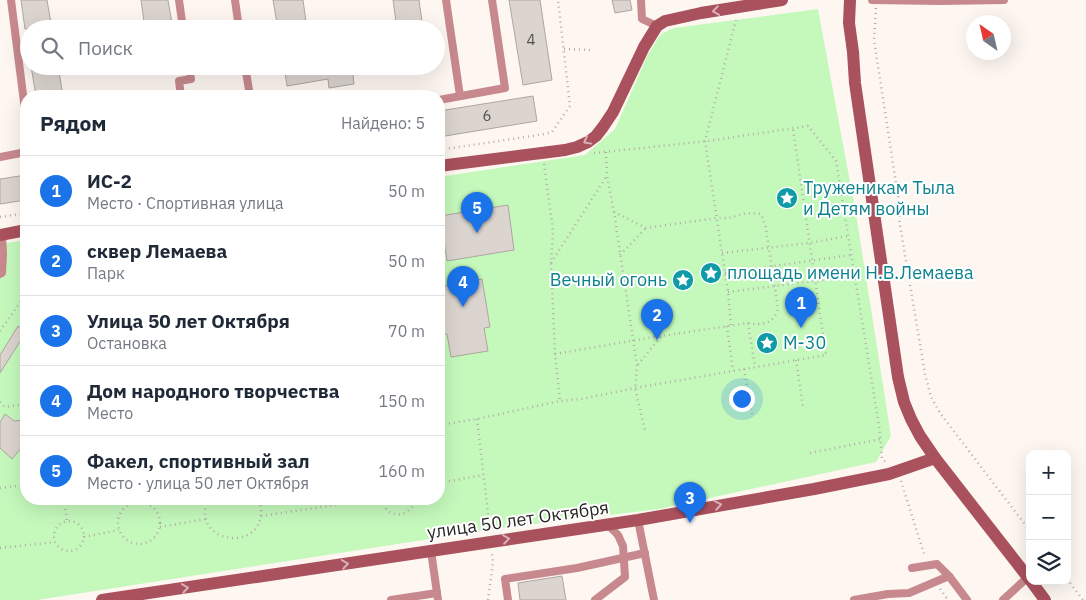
<!DOCTYPE html>
<html lang="ru">
<meta charset="utf-8">
<style>
body{margin:0;font-family:"IBM Plex Sans",sans-serif;background:#f2f2f3;color:#1f2937}
.controls{position:absolute;right:15px;bottom:15px;display:grid;overflow:hidden;border-radius:10px;box-shadow:0 5px 20px #0002}
.controls button{width:45px;height:45px;display:grid;place-items:center;padding:0;border:0;border-bottom:1px solid #e0e1e3;background:#fff;color:#1f2937;font:25px sans-serif}
.compass{position:absolute;left:966px;top:15px;width:45px;height:45px;border-radius:50%;background:#fff;box-shadow:0 5px 20px #0002;rotate:326deg}
.you{position:absolute;left:741px;top:398px;width:18px;height:18px;margin:-12px;border:4px solid #fff;border-radius:50%;background:#1a73e8;box-shadow:0 0 0 8px #1a73e833}
.badge{display:grid;place-items:center;width:32px;height:32px;border-radius:50%;background:#1a73e8;color:#fff;font-size:16px;font-weight:700}
.pin{position:absolute;translate:-50% -41px;filter:drop-shadow(0 1px 2px #0008)}
.pin::after{content:'';position:absolute;top:26px;width:18px;height:15px;background:inherit;clip-path:polygon(0 0,100% 0,50% 100%)}
.list{margin:0;padding:0;list-style:none}
h2{display:flex;justify-content:space-between;align-items:center;height:65px;margin:0;padding:0 20px;font-size:21px}
h2 small{font-size:16px;font-weight:400;color:#747a83}
.list li{display:grid;grid-template-columns:32px 1fr auto;gap:15px;align-items:center;box-sizing:border-box;height:70px;padding:0 20px;border-top:1px solid #e0e1e3}
.list b{display:block;font-size:19px;white-space:nowrap}
.list p{margin:0;font-size:16px;white-space:nowrap;color:#747a83}
.list em{font-size:16px;font-style:normal;color:#747a83}
.icon{flex:none;width:28px;height:28px;fill:none;stroke:currentColor;stroke-width:2;stroke-linecap:round;stroke-linejoin:round}
.map{position:relative;flex:none;width:1086px;height:600px;overflow:hidden}
.search{position:absolute;background:#fff;box-shadow:0 5px 20px #0002;left:20px;top:20px;width:425px;height:55px;display:flex;align-items:center;gap:12px;box-sizing:border-box;padding:0 18px;border-radius:28px;color:#747a83;font-size:19px}
.panel{position:absolute;background:#fff;box-shadow:0 5px 20px #0002;left:20px;top:90px;width:425px;height:415px;border-radius:20px}
.map>svg:first-child{display:block}
</style>
<div class="map">
<svg width="1086" height="600" viewBox="0 0 1086 600">
<rect width="100%" height="100%" fill="#fdf6f1"/>
<path fill="#c5f9bc" d="M818,9l39,211 34,216 -15,26 -217,47 -158,19 -464,72h-37v-356l26,-4v259h413v-322l146,-22 30,-26 33,-75 13,-20 13,-6z"/>
<g fill="#dbd4cf" stroke="#ada6a1">
<path d="M21,0h26l5,29h-27z"/>
<path d="M141,0h27l5,29h-28z"/>
<path d="M273,0h30l4,29h-29z"/>
<path d="M393,0h26l4,29h-26z"/>
<path d="M509,0h31l12,80 -29,5z"/>
<path d="M612,0h18l2,10 -17,3z"/>
<path d="M31,66h27l5,30h-27z"/>
<path d="M284,66h68l2,18 -25,4 -1,-9 -41,7z"/>
<path d="M533,96l4,25 -98,16v-26z"/>
<path d="M26,175v25l-26,4v-25z"/>
<path d="M508,205l6,45 -67,11 -7,-45z"/>
<path d="M482,279l8,48 -6,1 4,23 -37,6 -4,-23 -8,1v-48z"/>
<path d="M18,326l8,6 -26,41v-18z"/>
<path d="M5,414l9,7 11,-1 1,22 -14,17 -12,-11v-26z"/>
<path d="M562,576l4,24h-46l-2,-17z"/>
</g>
<g fill="none" stroke-linecap="round" stroke-linejoin="round">
<g stroke="#b3ada9" stroke-width="2.5" stroke-dasharray="1 4" stroke-linecap="butt">
<path d="M876,8l-2,32 26,169 -1,10 26,155 6,23 9,16 90,118"/>
<path d="M564,49l26,1"/>
<path d="M439,150l106,-16 7,-2 18,-26 -12,-106"/>
<path d="M606,152l1,24 7,36 23,154 -2,22 10,42"/>
<path d="M594,153l114,-12 100,-15 28,35 44,271 2,27 4,3"/>
<path d="M544,164l9,67 -2,32 4,91 5,47"/>
<path d="M614,212l32,16 71,-10h12l17,-5 15,1 5,14 12,81c-5,16 -16,16 -30,14l-87,13 -24,30"/>
<path d="M0,217l26,-4"/>
<path d="M722,253l87,-10 39,-7"/>
<path d="M620,255l26,-27"/>
<path d="M551,263l55,-86"/>
<path d="M725,273l126,-18"/>
<path d="M728,292l127,-16"/>
<path d="M748,323l7,44"/>
<path d="M731,325l-3,-33 -23,-151 31,-121"/>
<path d="M727,326l6,45"/>
<path d="M0,331l26,-37"/>
<path d="M555,354l105,-18"/>
<path d="M796,360l7,47"/>
<path d="M744,369l8,45"/>
<path d="M0,402l5,5 21,-3"/>
<path d="M477,419l13,112"/>
<path d="M439,425l38,-6 83,-18 21,-2 54,-11 191,-33 -33,-226"/>
<path d="M810,453l71,-14"/>
<path d="M901,481l24,76"/>
<path d="M439,483l44,-8"/>
<path d="M0,488l26,-3"/>
<path d="M64,499l3,22"/>
<path d="M208,499c-20,48 67,56 51,0"/>
<path d="M382,499c3,21 29,20 33,0"/>
<circle cx="139" cy="523" r="21"/>
<path d="M261,516l113,-17"/>
<circle cx="69" cy="536" r="15"/>
<path d="M160,527l46,-8"/>
<path d="M84,537l35,-7"/>
<path d="M0,548l55,-6"/>
<path d="M1067,579l16,21"/>
<path d="M940,589l8,11"/>
<path d="M488,600l5,-38 -1,-8"/>
</g>
<g stroke="#c7898e" stroke-width="8">
<path d="M11,0l15,118"/>
<path d="M179,0l4,29"/>
<path d="M235,0l4,29"/>
<path d="M446,0l14,96"/>
<path d="M641,0l1,19 15,7"/>
<path d="M872,0l68,1 64,-1"/>
<path d="M245,66l5,30"/>
<path d="M181,96l-2,-15 12,-2 -2,-13"/>
<path d="M439,100l66,-12 -13,-88"/>
<path d="M0,157l26,-5"/>
<path d="M0,274l2,-1 1,-19 -1,-20"/>
<path d="M638,520l16,80"/>
<path d="M431,551l7,49"/>
<path d="M912,568l25,-4 12,12"/>
<path d="M391,600l46,-7"/>
<path d="M508,600l-3,-21 72,-11 68,-15"/>
<path d="M595,600l30,-23 -2,-31 -5,-11 -11,-11"/>
<path d="M854,600l34,-6 21,-1 40,-17 18,24"/>
<path d="M1003,600l25,-23"/>
</g>
<g stroke="#a9515d" stroke-width="12">
<path d="M850,0l-1,23 4,29 2,31 43,294 6,25 7,17 9,17 15,22 95,122"/>
<path d="M439,166l126,-16 12,-3 11,-5 8,-6 7,-9 10,-15 31,-65 13,-21 8,-5 36,-8 81,-13"/>
<path d="M0,235l26,-5"/>
<path d="M1031,581l14,19"/>
<path d="M102,600l536,-80 176,-31 75,-15 46,-16"/>
</g>
</g>
<defs><path id="oneway-chevron" d="M-2-3.5L2.5 0L-2 3.5" fill="none" stroke-width="1.6" stroke-linecap="round" stroke-linejoin="round" transform="scale(1.25)"/></defs>
<g stroke="#d8b1b6">
<use href="#oneway-chevron" transform="translate(716 11) rotate(171)"/>
<use href="#oneway-chevron" transform="translate(587 141) rotate(151)"/>
<use href="#oneway-chevron" transform="translate(718 505) rotate(-10)"/>
<use href="#oneway-chevron" transform="translate(506 539) rotate(-8)"/>
<use href="#oneway-chevron" transform="translate(345 564) rotate(-9)"/>
<use href="#oneway-chevron" transform="translate(185 588) rotate(-9)"/>
</g>
<defs>
<g id="sight-disc" transform="scale(1.125)"><circle r="9.5" fill="#0f9aa8" stroke="#fff"/><path d="M0-6L1.8-2.2L6-1.7L2.9 1.2L3.7 5.4L0 3.3L-3.7 5.4L-2.9 1.2L-6-1.7L-1.8-2.2Z" fill="#fff"/></g>
</defs>
<g fill-rule="evenodd">
<use href="#sight-disc" x="787" y="198"/>
<use href="#sight-disc" x="711" y="273"/>
<use href="#sight-disc" x="683" y="280"/>
<use href="#sight-disc" x="767" y="343"/>
</g>
<g text-anchor="middle" stroke-width="4" stroke-linejoin="round" paint-order="stroke">
<g font-size="15" fill="#565250">
<text x="531" y="45">4</text>
<text x="487" y="121">6</text>
</g>
<g font-size="18" fill="#0d838f" stroke="#fff" text-anchor="start">
<text x="803" y="194">Труженикам Тыла<tspan x="803" dy="21">и Детям войны</tspan></text>
<text x="727" y="279">площадь имени Н.В.Лемаева</text>
<text x="667" y="286" text-anchor="end">Вечный огонь</text>
<text x="783" y="349">М-30</text>
</g>
<g font-size="18" fill="#292625" stroke="#fff">
<text transform="translate(518 520) rotate(-8)" y="6">улица 50 лет Октября</text>
</g>
</g>
</svg>
<div class="controls">
<button>+</button>
<button>−</button>
<button><svg class="icon" aria-label="layers" viewBox="0 0 24 24"><path d="M12 4l9 5-9 5-9-5zM3 14l9 5 9-5"/></svg></button>
</div>
<svg class="compass" viewBox="-18 -18 36 36"><path d="M0-13l5 13h-10z" fill="#e53935"/><path d="M0 13l5-13h-10z" fill="#747a83"/></svg>
<div class="you"></div>
<div class="pin badge" style="left:801px;top:328px">1</div>
<div class="pin badge" style="left:657px;top:340px">2</div>
<div class="pin badge" style="left:690px;top:523px">3</div>
<div class="pin badge" style="left:463px;top:307px">4</div>
<div class="pin badge" style="left:477px;top:233px">5</div>
<div class="search"><svg class="icon" aria-label="search" viewBox="0 0 24 24"><circle cx="10" cy="10" r="6"/><path d="M15 15l6 6"/></svg>Поиск</div>
<section class="panel">
<h2>Рядом<small>Найдено: 5</small></h2>
<ul class="list">
<li><span class="badge">1</span><div><b>ИС-2</b><p>Место · Спортивная улица</p></div><em>50 m</em></li>
<li><span class="badge">2</span><div><b>сквер Лемаева</b><p>Парк</p></div><em>50 m</em></li>
<li><span class="badge">3</span><div><b>Улица 50 лет Октября</b><p>Остановка</p></div><em>70 m</em></li>
<li><span class="badge">4</span><div><b>Дом народного творчества</b><p>Место</p></div><em>150 m</em></li>
<li><span class="badge">5</span><div><b>Факел, спортивный зал</b><p>Место · улица 50 лет Октября</p></div><em>160 m</em></li>
</ul>
</section>
</div>
